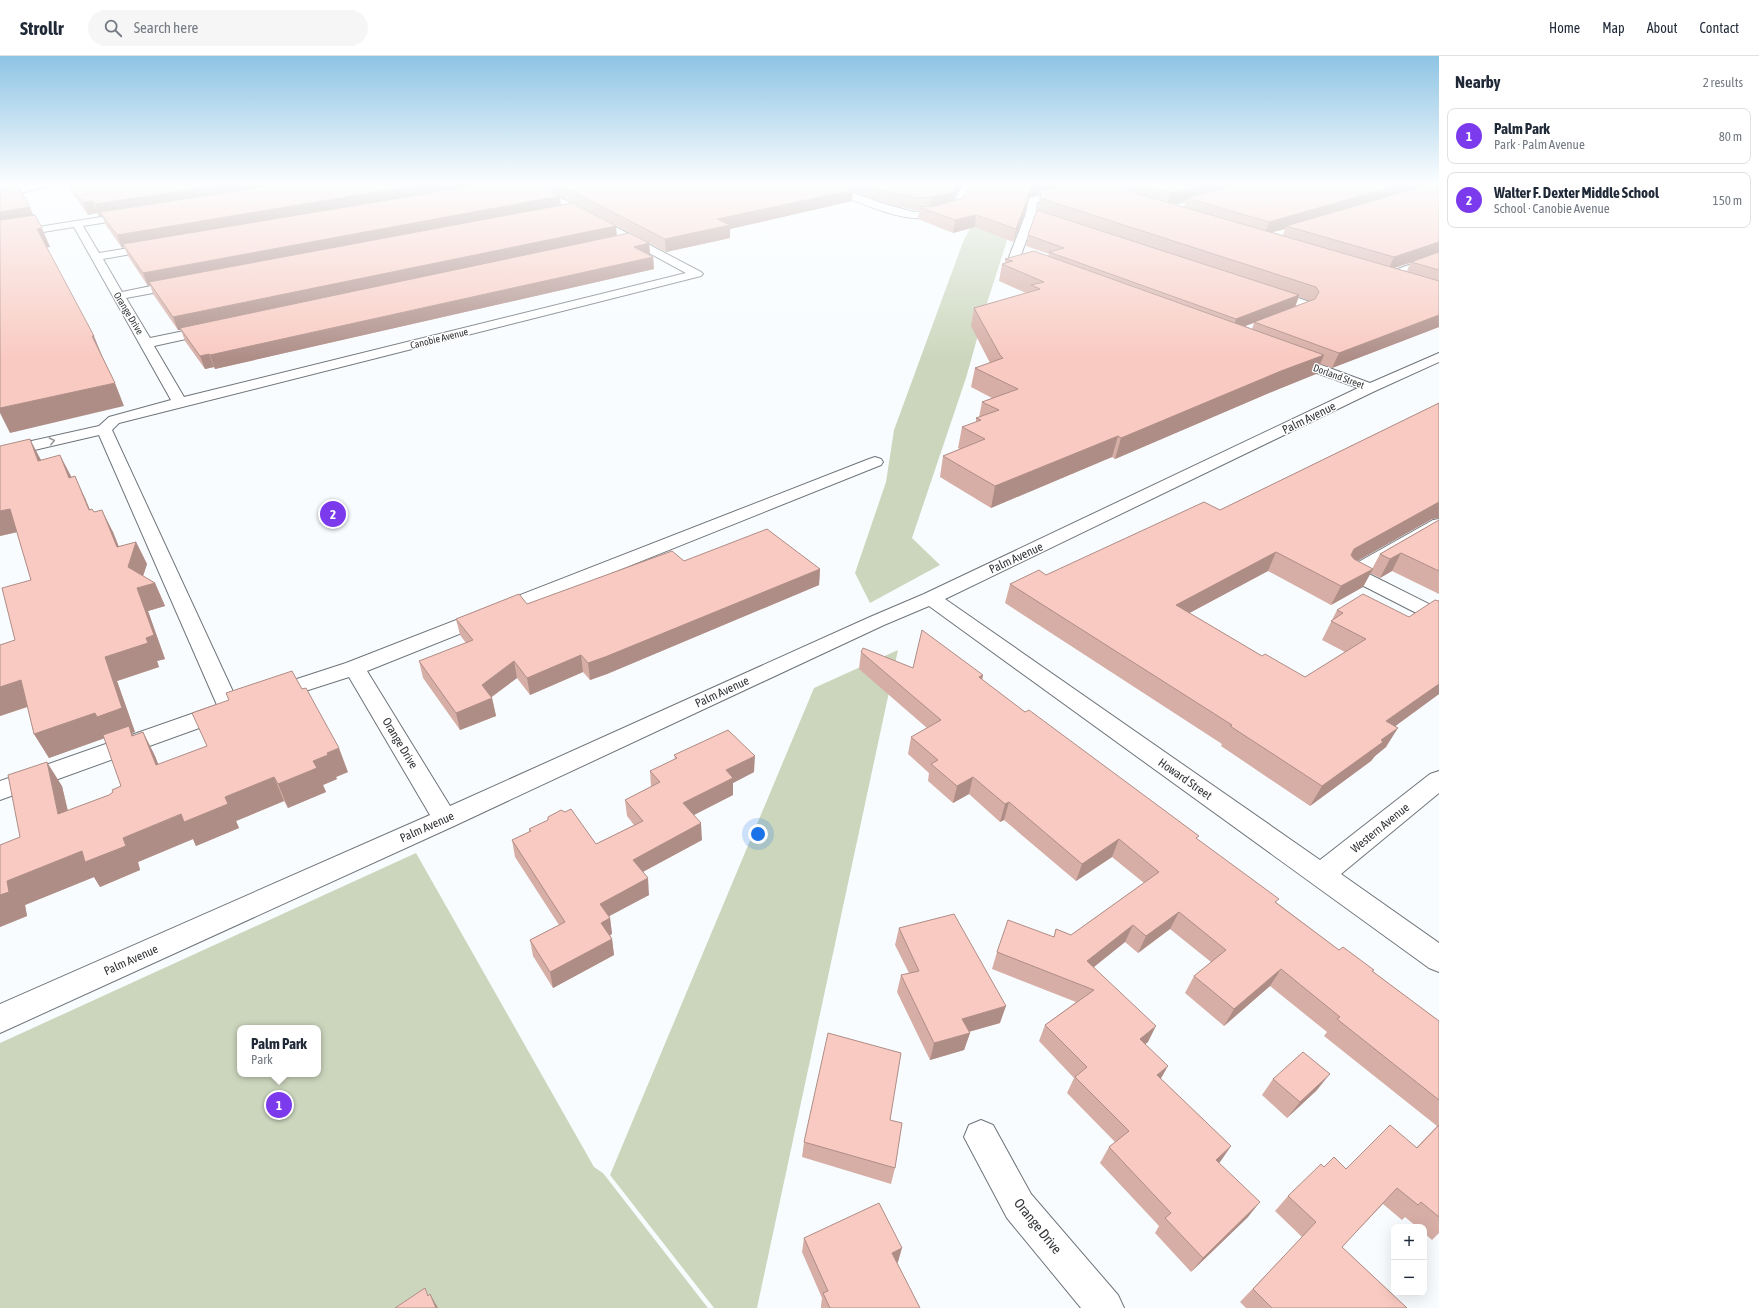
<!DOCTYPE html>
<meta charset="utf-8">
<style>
body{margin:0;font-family:"Asap Condensed",sans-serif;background:#f6f6f7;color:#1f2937}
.controls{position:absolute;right:12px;bottom:12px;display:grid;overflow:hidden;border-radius:8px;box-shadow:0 4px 16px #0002}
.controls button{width:36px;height:36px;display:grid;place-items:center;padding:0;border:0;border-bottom:1px solid #e0e1e3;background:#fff;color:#1f2937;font:20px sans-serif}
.you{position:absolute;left:758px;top:778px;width:14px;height:14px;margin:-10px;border:3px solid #fff;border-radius:50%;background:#1a73e8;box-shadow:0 0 0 6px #1a73e833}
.badge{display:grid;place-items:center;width:26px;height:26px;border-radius:50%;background:#7c3aed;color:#fff;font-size:13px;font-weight:700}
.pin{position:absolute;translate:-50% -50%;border:2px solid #fff;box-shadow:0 1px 4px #0006}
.popup{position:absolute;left:237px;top:969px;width:84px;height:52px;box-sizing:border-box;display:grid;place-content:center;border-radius:8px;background:#fff;filter:drop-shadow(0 1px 3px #0005);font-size:13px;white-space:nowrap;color:#747a83}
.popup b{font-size:15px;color:#1f2937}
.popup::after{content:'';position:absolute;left:50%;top:100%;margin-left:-8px;border:8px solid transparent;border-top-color:#fff}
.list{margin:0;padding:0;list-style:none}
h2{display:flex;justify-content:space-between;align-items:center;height:52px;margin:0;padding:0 16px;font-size:17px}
h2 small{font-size:13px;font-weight:400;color:#747a83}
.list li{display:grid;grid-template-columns:26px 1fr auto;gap:12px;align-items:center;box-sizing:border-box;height:56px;margin:0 8px 8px;padding:0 8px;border:1px solid #e0e1e3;border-radius:8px}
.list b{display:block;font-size:15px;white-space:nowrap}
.list p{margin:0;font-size:13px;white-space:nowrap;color:#747a83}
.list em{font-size:13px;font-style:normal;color:#747a83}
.icon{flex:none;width:22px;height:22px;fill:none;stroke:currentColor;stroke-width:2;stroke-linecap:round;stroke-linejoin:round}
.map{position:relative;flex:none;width:1439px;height:1252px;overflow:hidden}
header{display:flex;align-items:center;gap:24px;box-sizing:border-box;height:56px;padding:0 20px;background:#fff;border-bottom:1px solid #e0e1e3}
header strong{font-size:19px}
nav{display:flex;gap:22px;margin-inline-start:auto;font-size:14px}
.search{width:280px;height:36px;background:#f6f6f7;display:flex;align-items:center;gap:10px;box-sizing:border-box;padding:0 14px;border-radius:22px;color:#747a83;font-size:15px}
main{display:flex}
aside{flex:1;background:#fff}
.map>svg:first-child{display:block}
</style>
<header>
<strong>Strollr</strong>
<div class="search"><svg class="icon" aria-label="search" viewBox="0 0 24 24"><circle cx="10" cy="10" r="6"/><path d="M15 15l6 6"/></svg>Search here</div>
<nav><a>Home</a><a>Map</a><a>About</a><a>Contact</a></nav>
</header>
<main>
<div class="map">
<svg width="1439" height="1252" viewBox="0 0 1439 1252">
<rect width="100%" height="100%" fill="#f9fcff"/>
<g fill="#ccd6bd" fill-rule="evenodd">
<path d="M1020,144l-33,103 -21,75 -54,160 28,27 -70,38 -15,-30 31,-91 8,-52 69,-188 16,-30z"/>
<path d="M898,594l-141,658h-43l-104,-133 204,-487z"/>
<path d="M416,797l178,314 9,6 105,135h-708v-265zM240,972h78v46h-78z"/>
</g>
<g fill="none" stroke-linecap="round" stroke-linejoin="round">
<g stroke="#6e747a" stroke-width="2">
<g id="minor">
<path d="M522,128h12l167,88 2,2 -2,2 -582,147 -7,7 129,279 -3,5 -238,86v-19l217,-76 -118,-270 -99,23v-10l99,-22 10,-9 62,-17 -97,-173 -74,12v-6l133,-21 4,1 1,2 -5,3 -50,8 16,27 55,-9 6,3 -6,3 -51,9 19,33 58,-12 4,1 2,3 -2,3 -4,1 -54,10 24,40 63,-13 5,1 2,3 -2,3 -64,14 30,51 502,-124z"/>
<path d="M817,128h13l54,20 30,8 16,-1 23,-6 10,-21h10l-12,25c-12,4 -24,8 -36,9 -31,3 -77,-21 -106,-32z"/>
<path d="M1080,128h13l-17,8 -39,10 -1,11 -15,42 25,10 2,2 -2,2h-8l-27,-10 -2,-2 17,-44 3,-15 41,-10z"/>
<path d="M1255,128h15l-2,2 -101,27 -5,-3 1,-2z"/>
<path d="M1439,198v7l-47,17h-8l-2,-2 2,-2z"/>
<path d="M1269,232l41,14 2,3 -3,7 -19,8h-10l-1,-3 1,-3 19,-7 -34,-12 -2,-3 2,-3z"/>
<path d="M1439,297v9l-64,29 -430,208 375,261 110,-86 9,-3v22l-98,81 98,69v29l-10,-4 -500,-362 -45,19 -430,201 -454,207v-29l430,-189 -81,-138 -78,25 -8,-2 -3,-5 3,-5 83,-27 523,-204 6,-2 6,2 2,3 -2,3 -514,206 83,135 420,-189 54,-23 434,-206 -71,-26 -2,-3 2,-3h10l73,27z"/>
<path d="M1439,463v12l-72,42 72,36v14l-7,-2 -86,-44 -3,-4 3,-4 87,-49z"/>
<path d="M981,1064l12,5 38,69 87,101 6,13h-43l-74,-90 -43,-81 5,-12z"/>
</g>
</g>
<g stroke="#6e747a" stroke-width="2">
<path id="major" d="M33,128h15l-2,2 -46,13v-6z"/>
</g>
<use href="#minor" fill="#fff" fill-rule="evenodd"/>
<use href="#major" fill="#fff" fill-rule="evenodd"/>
</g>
<g fill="#d6aea6" fill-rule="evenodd">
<path d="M67,128h469l24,21 57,31 32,7 1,12 3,2 1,12 -439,100 -1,-2 -9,2 -20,-28 -4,-11h-3l-25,-36 -3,-9 -2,1 -20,-30 -4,-9 -2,1 -17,-24 -3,-8h-3l-2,-3 -9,2 -19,-26z"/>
<path d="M537,128h424l-8,17 10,-3 8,-14h468v143l-107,41 -11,-4 -5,10 -42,17 -159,68 -3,-2 -121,51 -51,-31 3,-21 17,-7 -2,-1 4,-21 14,-5v-4l3,-1 3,-15 10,-4 -21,-11 4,-19 15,-5 -19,-37 3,-18 52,-15 -27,-12 3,-17h3v-5l43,-3 1,-2 -23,-8 2,-11 10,-25 2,-16 -11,3 -4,16 -12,29 -38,-15 -22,6 -35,-14 1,-9h-5l-30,-7 -31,-12 -1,10 -122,28v9l-64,14zM1186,144l-2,7 -11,-3zM1285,173l-2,6 -11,-3zM1410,207l-3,8 -12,-3zM1299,241l11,4h1l-16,6zM1254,267l-2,6 -7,-3z"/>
<path d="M1439,347v115l-7,1 -75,42 15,8 8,-15 59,-34v74l-47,-23 -12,7 -10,-5 -7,14 -32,18 -63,-34 -79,42 73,43 43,21 40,-25 -23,-12 15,-30 72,7 30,-16v93l-44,32 -9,21 -11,9 -4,5 -61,45 -89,-60 1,-2 -217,-141 5,-19 36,-9 174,-65z"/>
<path d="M0,390l41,14 30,17 14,21 5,12 4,2 19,20 6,15 17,-5 11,22 -4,12 12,7 10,23 -17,5 17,48 -8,2 2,6 -42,14 18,51 -3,1 2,2 9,-3 12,24 3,8 190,8 -12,5 1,2 -14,6 3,7 -38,16 -4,-7 -48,20 3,7 -43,18 -3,-7 -55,23 2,8 -40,17 -6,-10 -69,28 2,11 -27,11 20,-90 42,-51 6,25 41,-16 12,-9 -17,-48 -55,20 -15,-24 -6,-27 -28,9v-71l15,-5 16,-60 -14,-48 -17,4z"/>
<path d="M684,505l136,8 -1,16 -212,89 -17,6 -7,-8 -53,23 -13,-17 -25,19v1l4,18 -36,14 -37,-52 -4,-17 47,-18 -6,-8 -4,-16 71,-15z"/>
<path d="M861,596l52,16 70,7 -1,5 215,160 80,63 62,47 33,21 67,50v212l-7,7 -8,-7v-6h-7l-12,-10 -3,3 -19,-16 -41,43 65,61h-161l-6,-6 62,-65 -27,-26 13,-15 36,-29 22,2 71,-22 20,-21 -113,-90 3,-4 -57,-46 -46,40 -39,-33 9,-17 17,-14 -41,-33 -32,24 -13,-11 -31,25 54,75 -3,2 16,35 70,67 -12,17 29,54 -57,55 -36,-39 4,-7 -59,-63 9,-16 6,-5 -48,-49 7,-15 -35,-37 6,-16 31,-23 -84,-33 5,-17 57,-16 2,-7 15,6 73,-52 -32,-26 -36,24 -72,-61 -4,2 -31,-28 -16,9 -25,-22 1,-8 -21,-19 3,-17 16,-9 -68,-59z"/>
<path d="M674,699l80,17 -21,11v12l-39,20 8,25 -59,32 6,23 -40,21 1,2 2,16 -2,1 2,4 2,16 -61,33 -20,-32 -3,-16 29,-15 -44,-68 -3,-17 17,-8v-3l67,15 38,-19 -7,-9 -2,-16 26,-13 -1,-16 25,-12z"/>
<path d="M899,872l101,95 -31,9 1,1 -6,17 -34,10 -33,-68 4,-17 8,-2 -14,-28z"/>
<path d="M1273,1023l44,11 -30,28 -25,-23z"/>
<path d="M890,1064l5,48 -4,16 -89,-27 2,-15z"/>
<path d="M804,1182l94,24 -1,1 23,45h-99v-2l1,-8 -20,-46z"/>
</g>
<g fill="#ae8d87">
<path d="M227,128h78l-205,28 2,4h-3l-4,-12z"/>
<path d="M425,128h71l-373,60 1,3 -2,1 -5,-13z"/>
<path d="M958,128h3l-9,20 -22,6 1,-13z"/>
<path d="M1035,128h38l-4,3 -40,10 -4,16 -12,29 3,-13 15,-44z"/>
<path d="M1209,128h41l-63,14 -1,2 -19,5 3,-12z"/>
<path d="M1402,128h35l-151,42 -1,3 -20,5 4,-12z"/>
<path d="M853,134l-1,11 -122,28v9l-64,14 -1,-13 52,-20z"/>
<path d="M560,140l1,11 -412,75 1,3 -2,1 -5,-13z"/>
<path d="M93,145l4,12 -9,2 -5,-13z"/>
<path d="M30,151l8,19 -38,5v-19z"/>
<path d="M976,159l-1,12 -22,6 2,-13z"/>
<path d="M616,170l1,11 -437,91 1,2h-3l-5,-13z"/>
<path d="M42,172l8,19 -5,1 -8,-19z"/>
<path d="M1439,186v11l-51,17 6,-13z"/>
<path d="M649,187l1,12 -16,-8z"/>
<path d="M653,201l1,12 -439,100 -5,-14z"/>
<path d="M1299,239l-4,12 -63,24 4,-12z"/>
<path d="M1439,259v12l-107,41 7,-15z"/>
<path d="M92,280h2l9,22z"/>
<path d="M209,298l5,13 -9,2 -5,-13z"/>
<path d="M1324,299l-8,19 -42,17 -159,68 6,-21 160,-67z"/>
<path d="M115,327l9,23 -114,27 -10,-20v-5z"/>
<path d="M1118,380l-6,21 -121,51 4,-22z"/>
<path d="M30,383l11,21 8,22 -11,-21z"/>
<path d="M60,399l11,21 9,23 -11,-21z"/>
<path d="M75,420l10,22 14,34 -10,-22z"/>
<path d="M1439,446v16l-7,1 -87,49 6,-13 3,-6z"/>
<path d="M10,453l12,22 -22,5v-25z"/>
<path d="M102,454l11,22 15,38 -11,-23z"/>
<path d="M136,486l11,22 -8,24 16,-5 10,23 -17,5 17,48 -8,2 2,6 -42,14 18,51 -3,1 10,17 -34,-13 -59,21 -15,-24 71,-77 41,-19 -18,-71z"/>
<path d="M1276,496l-8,19 -99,53 7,-19z"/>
<path d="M1401,497l-9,18 -12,7 10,-19z"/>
<path d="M820,513l-1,16 -212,89 -17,6 -2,-17z"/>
<path d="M1373,513l-10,18 -32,18 10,-19z"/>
<path d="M581,599l2,17 -53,23 -3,-17z"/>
<path d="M514,605l3,17 -30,22 5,-2 4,18 -36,14 -4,-17 26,-28z"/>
<path d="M983,619l-4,17v-15z"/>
<path d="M21,624l14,24 -35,12v-29z"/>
<path d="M1439,628v10l-64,47 11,-20z"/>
<path d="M1398,672l-12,19 -11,9 -4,5 -61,45 12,-20 59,-46z"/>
<path d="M143,676l12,24 13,33 -12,-24z"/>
<path d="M339,692l9,24 -12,5 1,2 -14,6 3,7 -38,16 -10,-24 35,-23 14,-8z"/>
<path d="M755,700l-1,16 -21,11v12l-49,25 -1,-17 43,-33z"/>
<path d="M47,706l15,24 12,52 -16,-24z"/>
<path d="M274,721l10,24 -48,20 3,7 -43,18 -3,-7 -55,23 2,8 -40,17 -6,-10 -69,28 2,11 -27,11v-32l7,-14 75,-30 41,-13z"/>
<path d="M973,721l-4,17 -16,9 4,-17z"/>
<path d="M1009,746l-5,18 -4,2 5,-18z"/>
<path d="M701,767l1,17 -67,36 -2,-16z"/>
<path d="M1119,783l-7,18 -36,24 6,-17z"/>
<path d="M648,822l1,17 -47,25 -2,-16z"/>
<path d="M1179,856l-9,17 -32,24 8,-17z"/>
<path d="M610,862l2,16 -9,5 -2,-16z"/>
<path d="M1133,869l-8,17 -45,36 7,-17z"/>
<path d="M612,883l2,16 -61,33 -3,-16z"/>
<path d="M1281,913l-11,17 -46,40 10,-17z"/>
<path d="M1006,950l-6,17 -43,12 5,-16z"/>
<path d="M1156,970l-8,16 -17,13 9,-16z"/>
<path d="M970,977l-6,17 -34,10 4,-17z"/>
<path d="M1168,1010l-9,16 -2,-7z"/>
<path d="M1330,1018l-13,16 -30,28 13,-16z"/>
<path d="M1231,1090l-11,16 -15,13 11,-15z"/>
<path d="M1260,1146l-12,15 -57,55 12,-14z"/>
<path d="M902,1192l-4,14 -10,5 4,-14z"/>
<path d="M430,1238l8,14h-2z"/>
</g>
<g fill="#f9cac1" stroke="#ae8d87">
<path d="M69,128h158l-132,20 -2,-3 -10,1z"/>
<path d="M282,128h143l-308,51 -17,-23z"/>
<path d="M484,128h52l24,12 -417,77 -20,-29z"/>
<path d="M558,128h281l14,6 -136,29 13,6 -65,14z"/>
<path d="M866,128h92l-4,8 -23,5 -15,1 -30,-7z"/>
<path d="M971,128h64l-4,1 -4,15 -11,29 -40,-14 -21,5 -36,-13 17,-1 27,-8z"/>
<path d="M1069,128h35l335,97v34l-100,38 -85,-31 61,-23 4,-7 -3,-5 -276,-89 1,-7z"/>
<path d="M1138,128h71l-39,9z"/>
<path d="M1242,128h160l-133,38 -82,-24z"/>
<path d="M1431,128h8v58l-45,15 -108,-31z"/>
<path d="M18,129l12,22 -30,5v-24z"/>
<path d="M572,147l44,23 -443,91 -24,-35z"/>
<path d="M1037,154l262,85 -63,24 -187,-67 15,-4 -36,-13z"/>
<path d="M35,159l7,13 -5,1 57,107h-2l23,47 -115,25v-188z"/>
<path d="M629,177l20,10 -15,4 19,10 -443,98 -1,-1 -9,2 -20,-28z"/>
<path d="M1034,195l290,104 -43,16 -160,67 -3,-2 -123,50 -52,-30 42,-17 -23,-12 19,-7 -5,-2 23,-8 -17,-8 36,-13 -43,-21 28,-10 -3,-3 -26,-47 66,-19 -9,-4 13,-3 -42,-18 11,-3 -8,-2z"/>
<path d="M1439,196v18l-28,-8z"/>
<path d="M1439,347v99l-85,47 -3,6 3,4 19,10 -32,17 -65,-34 -100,53 86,51 3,-2 40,23 61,-38 -35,-18 12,-8 -6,-3 26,-16 46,23 26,-17 4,1v83l-53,37 12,7 -17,12 2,2 -61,44 -92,-60 2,-1 -222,-141 29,-14 7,5 158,-73 16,8z"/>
<path d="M30,383l8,22 22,-6 9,23 6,-2 14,34 3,-1 2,3 8,-2 15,37 19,-5 -8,25 27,16 -18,5 17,47 -8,3 2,5 -43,14 17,51 -25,9 -2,-4 -61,21 -13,-54 -21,7v-42l15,-5 -13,-52 29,-8 -21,-71 -10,2v-65z"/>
<path d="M1439,464v51l-38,-18 -11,6 -10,-5z"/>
<path d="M767,473l53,40 -215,88 -17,6 -7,-8 -54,23 -13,-17 -32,24 10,13 -36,15 -37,-52 54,-21 -17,-21 63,-25 8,10 145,-53 12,10z"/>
<path d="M922,574l61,45 -4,2 46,35 4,-2 170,126 -3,2 83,61 -4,3 64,48 4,-3 31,23 -2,1 67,50v79l-102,-81 3,-2 -59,-48 -47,40 -40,-33 32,-26 -47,-38 -33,24 -13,-11 -46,36 69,65 -16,13 28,27 -11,9 74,71 -15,14 44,42 -57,56 -38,-40 6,-5 -62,-66 20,-16 -54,-54 12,-10 -42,-42 49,-35 -97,-38 11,-32 46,17 2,-8 15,6 88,-63 -40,-33 -37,25 -73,-62 -4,2 -32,-27 -16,9 -26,-22 7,-4 -27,-23 30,-17 -80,-68 2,-4 50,20z"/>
<path d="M292,615l10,18 4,-1 33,60 -12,5 1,2 -15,6 4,7 -39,16 -4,-7 -49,20 3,7 -44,18 -3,-8 -58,24 3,8 -41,16 -3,-11 -75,30 2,11 -9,3v-50l20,-8 -12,-62 39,-13 11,52 51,-19 4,-3 -1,-2 9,-4 -18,-51 26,-9 3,10 11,-4 13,33 51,-19 -15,-33 37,-13 -3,-7z"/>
<path d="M728,674l27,26 -29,14 7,8 -50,25 18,20 -68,37 15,18 -48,26 10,14 -9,5 11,16 -62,33 -20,-32 35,-18 -53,-82 19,-9 -2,-2 19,-9v-3l13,-7 4,2 6,-3 25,35 47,-23 -18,-21 35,-18 -10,-11 27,-13 -3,-3z"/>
<path d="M954,858l52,92 -44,13 8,14 -36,10 -33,-68 18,-4 -20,-43z"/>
<path d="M828,977l73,20 -11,67 12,3 -7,45 -91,-26z"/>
<path d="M1303,996l27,22 -30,28 -27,-23z"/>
<path d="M1390,1069l27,23 22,-23v92l-18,-15 -3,3 -21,-17 -55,59 65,61h-135l-19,-19 63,-67 -28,-26 33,-32 3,3 10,-10 12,12z"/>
<path d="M879,1147l23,45 -10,5 28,55h-90l-7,-15 5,-2 -24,-53z"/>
<path d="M425,1232l3,8 2,-2 6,14h-41z"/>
</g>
<defs><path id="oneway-chevron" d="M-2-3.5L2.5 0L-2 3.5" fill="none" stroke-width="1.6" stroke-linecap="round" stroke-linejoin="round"/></defs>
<use stroke="#999a9c" href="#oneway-chevron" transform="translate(52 385) rotate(-13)"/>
<linearGradient id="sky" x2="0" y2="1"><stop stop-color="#8ec4e4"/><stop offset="0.42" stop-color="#fcfeff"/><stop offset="1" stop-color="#fcfeff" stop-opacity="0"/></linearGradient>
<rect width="1439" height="303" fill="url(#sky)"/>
<g text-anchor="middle" stroke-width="3" stroke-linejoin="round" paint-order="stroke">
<g font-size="10" fill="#333538" stroke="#fff">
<text transform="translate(129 257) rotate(59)" y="4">Orange Drive</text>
<text transform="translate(439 282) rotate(-14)" y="4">Canobie Avenue</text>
<text transform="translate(1339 320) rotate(20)" y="4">Dorland Street</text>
</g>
<g font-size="12" fill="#333538" stroke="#fff">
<text transform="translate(1309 362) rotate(-26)" y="4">Palm Avenue</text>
<text transform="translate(1016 502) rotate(-25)" y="4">Palm Avenue</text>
<text transform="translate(722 636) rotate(-25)" y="4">Palm Avenue</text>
<text transform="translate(400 687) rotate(59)" y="4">Orange Drive</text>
<text transform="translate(1185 723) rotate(35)" y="4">Howard Street</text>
<text transform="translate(427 771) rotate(-24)" y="4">Palm Avenue</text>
<text transform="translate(1380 772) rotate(-39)" y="4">Western Avenue</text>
<text transform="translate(131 904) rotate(-24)" y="4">Palm Avenue</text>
</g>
<g font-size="14" fill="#333538" stroke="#fff">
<text transform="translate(1038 1170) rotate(51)" y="5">Orange Drive</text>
</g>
</g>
</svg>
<div class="controls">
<button>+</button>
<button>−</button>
</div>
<div class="you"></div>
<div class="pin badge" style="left:279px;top:1049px">1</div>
<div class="popup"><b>Palm Park</b>Park</div>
<div class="pin badge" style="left:333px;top:458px">2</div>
</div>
<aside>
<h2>Nearby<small>2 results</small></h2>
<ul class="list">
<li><span class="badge">1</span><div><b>Palm Park</b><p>Park · Palm Avenue</p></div><em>80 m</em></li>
<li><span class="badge">2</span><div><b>Walter F. Dexter Middle School</b><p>School · Canobie Avenue</p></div><em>150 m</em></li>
</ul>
</aside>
</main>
